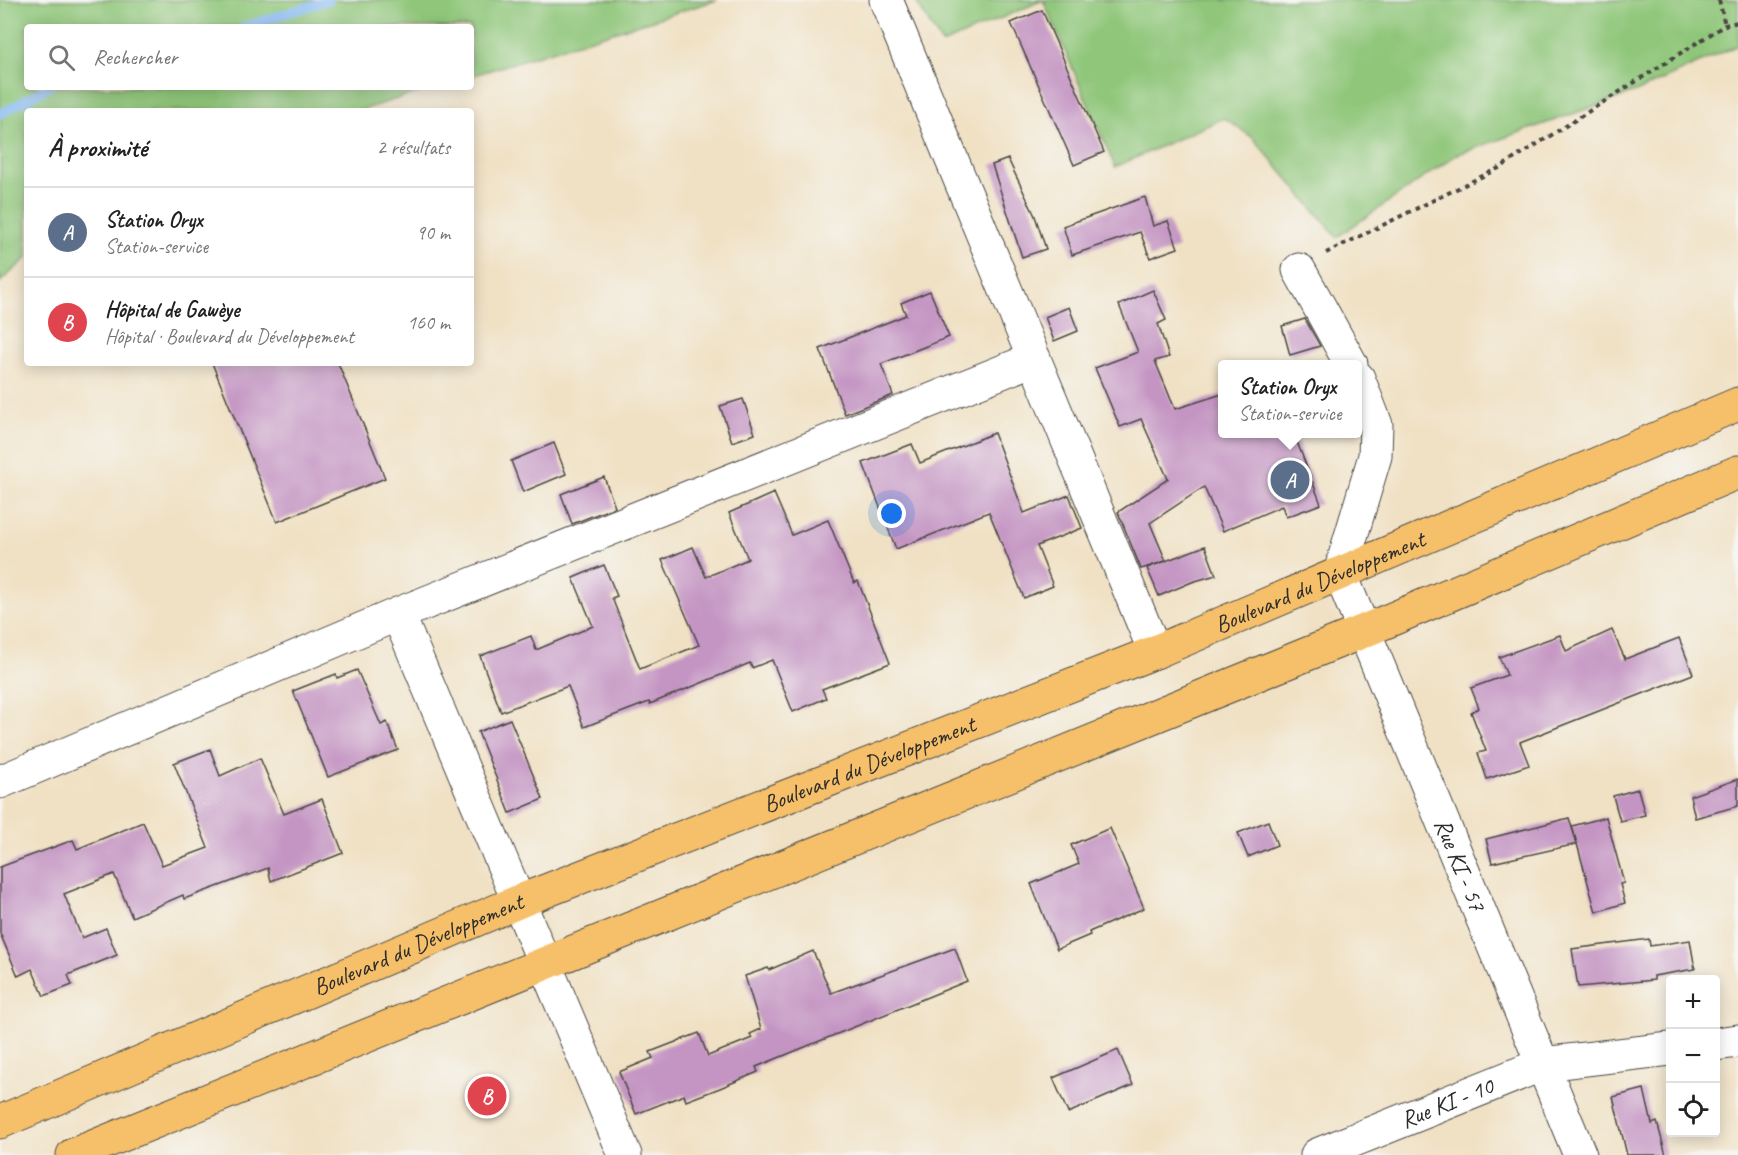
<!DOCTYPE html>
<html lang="fr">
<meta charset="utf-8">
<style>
body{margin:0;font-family:Caveat,sans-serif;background:#f2f2f2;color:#222}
.controls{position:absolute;right:18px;bottom:18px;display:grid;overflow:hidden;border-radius:6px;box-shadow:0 3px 15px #0003}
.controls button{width:54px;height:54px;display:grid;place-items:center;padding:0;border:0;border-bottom:2px solid #e0e0e0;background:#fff;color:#222;font:30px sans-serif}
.you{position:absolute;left:892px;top:514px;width:21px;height:21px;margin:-15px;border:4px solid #fff;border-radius:50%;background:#1a73e8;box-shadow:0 0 0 9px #1a73e833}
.badge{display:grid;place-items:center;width:39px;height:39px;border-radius:50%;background:#ea580c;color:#fff;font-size:20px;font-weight:700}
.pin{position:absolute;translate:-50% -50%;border:3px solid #fff;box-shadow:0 2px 6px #0006}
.popup{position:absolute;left:1218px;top:360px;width:144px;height:78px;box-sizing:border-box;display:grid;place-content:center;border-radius:6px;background:#fff;filter:drop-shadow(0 2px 4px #0005);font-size:20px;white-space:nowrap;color:#767676}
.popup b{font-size:22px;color:#222}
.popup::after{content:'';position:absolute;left:50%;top:100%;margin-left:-12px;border:12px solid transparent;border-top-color:#fff}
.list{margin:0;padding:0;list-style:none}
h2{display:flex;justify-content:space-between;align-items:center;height:78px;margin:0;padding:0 24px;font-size:26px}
h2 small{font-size:20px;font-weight:400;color:#767676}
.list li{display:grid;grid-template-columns:39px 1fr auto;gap:18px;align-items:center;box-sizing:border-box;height:90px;padding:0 24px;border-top:2px solid #e0e0e0}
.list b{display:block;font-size:22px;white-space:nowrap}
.list p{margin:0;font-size:20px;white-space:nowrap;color:#767676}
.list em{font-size:20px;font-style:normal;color:#767676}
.icon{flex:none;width:33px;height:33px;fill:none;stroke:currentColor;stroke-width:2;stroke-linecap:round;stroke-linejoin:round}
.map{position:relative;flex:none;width:1738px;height:1155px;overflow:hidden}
.search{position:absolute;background:#fff;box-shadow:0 3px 15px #0003;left:24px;top:24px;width:450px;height:66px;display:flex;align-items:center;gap:15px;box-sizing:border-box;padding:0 21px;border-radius:6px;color:#767676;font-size:22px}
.panel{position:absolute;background:#fff;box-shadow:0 3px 15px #0003;left:24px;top:108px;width:450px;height:258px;border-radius:6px}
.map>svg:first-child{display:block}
</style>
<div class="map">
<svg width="1738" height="1155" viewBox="0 0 1738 1155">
<rect width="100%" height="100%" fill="#f6f6f2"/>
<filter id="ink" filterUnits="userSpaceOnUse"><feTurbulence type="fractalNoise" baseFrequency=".0167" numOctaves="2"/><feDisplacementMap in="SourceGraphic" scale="12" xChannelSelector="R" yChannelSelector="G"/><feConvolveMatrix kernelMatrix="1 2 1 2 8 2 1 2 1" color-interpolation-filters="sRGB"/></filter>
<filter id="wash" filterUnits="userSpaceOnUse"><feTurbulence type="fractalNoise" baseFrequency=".008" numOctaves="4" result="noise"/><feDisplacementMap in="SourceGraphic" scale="24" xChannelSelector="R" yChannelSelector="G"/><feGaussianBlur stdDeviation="1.35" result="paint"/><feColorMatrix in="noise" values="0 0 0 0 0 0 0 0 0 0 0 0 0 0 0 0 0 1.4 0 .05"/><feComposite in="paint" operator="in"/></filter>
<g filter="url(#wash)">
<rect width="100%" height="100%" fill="#f0e1c4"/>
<g fill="#8fc679" stroke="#5d7852" stroke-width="1.5">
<path d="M0,0h717l-246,76v-49h-444v60h409l-78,24h-331v147l-27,24z"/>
<path d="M915,0h823v45l-100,46 -180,63 -121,83 -84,-99 -29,-20 -109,49 -72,-167 -101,44z"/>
</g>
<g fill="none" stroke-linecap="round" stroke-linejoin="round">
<g stroke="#88baf5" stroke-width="9">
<path d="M243,27l86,-27"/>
<path d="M0,114l49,-27"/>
</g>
</g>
<g id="blocks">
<g fill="#c495c3">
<path d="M1042,10l62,142 -30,13 -63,-142z"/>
<path d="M1008,159l27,57 11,33 -24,8 -30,-92z"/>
<path d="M1145,197l8,29 15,-5 10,27 -28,10 -10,-26 -68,23 -9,-29z"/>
<path d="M1153,290l13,30 -8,4 11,33 -14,4 20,48 47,-15v40h72l27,70 -35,13 -4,-11 -59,25 -19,-44 -54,36 16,38 -25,8 -23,-57 50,-33 -27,-60 -21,8 -25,-59 43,-16 -19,-47z"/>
<path d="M930,291l19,46 -68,27 12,31 -48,19 -25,-65 86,-34 -5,-12z"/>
<path d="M1069,307l9,24 -24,10 -9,-24z"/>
<path d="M1305,319l15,27 -30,9 -8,-29z"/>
<path d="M212,363h126l47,115 -108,44z"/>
<path d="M743,399l12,35 -23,8 -12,-36z"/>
<path d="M994,433l30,80 45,-18 13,33 -45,18 16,40 -29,12 -35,-86 -93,37 -33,-86 49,-19 8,19z"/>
<path d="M554,443l12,31 -43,18 -12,-31z"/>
<path d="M604,477l11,30 -43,17 -11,-30z"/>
<path d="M774,493l18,42 36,-15 26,63 4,-2 32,82 -68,26 4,9 -33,14 -21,-52 -20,8 -2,-5 -100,41 -1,-2 -65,25 -16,-41 -67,26 -21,-56 51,-20 5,14 57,-24 -20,-48 31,-13 13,31 -5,2 28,71 59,-24 -37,-85 31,-13 13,30 42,-18 -19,-46z"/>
<path d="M1205,546l11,29 -24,7 -33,14 -12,-28z"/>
<path d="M1612,630l13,29 54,-21 14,36 -173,68 9,23 -42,14 -9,-26 8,-2 -15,-39 8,-4 -8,-20 36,-13 -8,-18 61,-22 6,16z"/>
<path d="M357,670l24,55 6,-3 11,28 -70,27 -35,-86 43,-17 1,4z"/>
<path d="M510,719l33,80 -33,14 -32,-81z"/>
<path d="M210,749l10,27 40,-18 24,56 38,-15 21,54 -72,28 -3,-13 -84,31 -1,-4 -51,22 -18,-43 -50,20 18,44 24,-10 11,27 -49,20 4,10 -28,11 -12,-27 -14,7 -18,-43v-66l73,-27 4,9 66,-27 19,43 46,-17 -34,-85z"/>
<path d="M1738,779v27l-43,12 -5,-22z"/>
<path d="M1638,789l7,26 -25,6 -7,-25z"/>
<path d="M1606,817l18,66 -4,1 5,19 -29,9 -24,-86z"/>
<path d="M1569,818l8,26 -85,19 -6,-24z"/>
<path d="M1268,821l9,24 -29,12 -10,-24z"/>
<path d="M1110,828l34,80 -55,24 1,3 -33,14 -26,-65 48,-20 -8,-19z"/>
<path d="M1649,939l1,7 40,-6 5,29 -41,7v4l-76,7 -6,-38z"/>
<path d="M955,948l12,33 -211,86 2,5 -38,16 -34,13 -2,-6 -48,19 -17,-42 34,-14 -3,-6 49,-19 9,23 44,-18 -2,-4 11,-5 -16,-53 23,-8 1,2 44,-19 18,42z"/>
<path d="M1118,1050l15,35 -65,28 -15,-35z"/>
<path d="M1644,1089l8,35 5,-2 9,33h-39l-14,-58z"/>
</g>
</g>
</g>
<g filter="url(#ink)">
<use href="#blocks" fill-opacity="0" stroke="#494642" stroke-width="1.5"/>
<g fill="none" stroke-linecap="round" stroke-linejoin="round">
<g stroke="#494642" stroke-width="35">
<g id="street">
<path d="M886,0l269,652"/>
<path d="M1299,270l52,94"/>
<path id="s1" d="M1358,378l18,47 -1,31 -35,117 240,582"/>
<path d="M398,614l227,541"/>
<path d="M0,782l398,-168 636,-255"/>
<path d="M1716,1044l22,-3"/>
<path id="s2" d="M1317,1155l226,-91 127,-15"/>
</g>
</g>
<g stroke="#494642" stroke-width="35">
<g id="highway">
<path id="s3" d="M0,1122l520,-221 635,-249 583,-248"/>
<path d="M73,1155l1291,-524 374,-159"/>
</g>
</g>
<g stroke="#494642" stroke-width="4" stroke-dasharray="4.5 4.5" stroke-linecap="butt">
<path d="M1719,0l6,25"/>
<path d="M1326,253l175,-86 224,-142 13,-3"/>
</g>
<use href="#street" stroke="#fff" stroke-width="33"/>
<use href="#highway" stroke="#f6c06b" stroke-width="33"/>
</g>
</g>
<g text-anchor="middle" stroke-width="6" stroke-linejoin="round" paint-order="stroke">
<g font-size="24" fill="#2b2b2b" stroke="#f6f6f2">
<text dy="8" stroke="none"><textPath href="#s3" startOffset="1426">Boulevard du Développement</textPath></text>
<text dy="8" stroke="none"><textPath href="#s3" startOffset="940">Boulevard du Développement</textPath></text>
<text dy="8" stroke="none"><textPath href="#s1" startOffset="519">Rue KI - 57</textPath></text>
<text dy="8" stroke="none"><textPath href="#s3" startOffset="454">Boulevard du Développement</textPath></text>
<text dy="8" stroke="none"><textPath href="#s2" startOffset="140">Rue KI - 10</textPath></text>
</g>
</g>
</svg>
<div class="controls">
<button>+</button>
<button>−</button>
<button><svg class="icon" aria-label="locate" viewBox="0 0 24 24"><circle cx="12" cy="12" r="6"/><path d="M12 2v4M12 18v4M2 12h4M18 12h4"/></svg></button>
</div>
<div class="you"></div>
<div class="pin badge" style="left:1290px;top:480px;background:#5c6f8a">A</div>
<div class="popup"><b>Station Oryx</b>Station-service</div>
<div class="pin badge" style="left:487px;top:1096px;background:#e0444e">B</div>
<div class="search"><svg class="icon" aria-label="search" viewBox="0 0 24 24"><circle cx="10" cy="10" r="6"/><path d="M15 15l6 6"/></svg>Rechercher</div>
<section class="panel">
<h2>À proximité<small>2 résultats</small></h2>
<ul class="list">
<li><span class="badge" style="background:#5c6f8a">A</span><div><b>Station Oryx</b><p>Station-service</p></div><em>90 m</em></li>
<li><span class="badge" style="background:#e0444e">B</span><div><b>Hôpital de Gawèye</b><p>Hôpital · Boulevard du Développement</p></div><em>160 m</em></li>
</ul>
</section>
</div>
